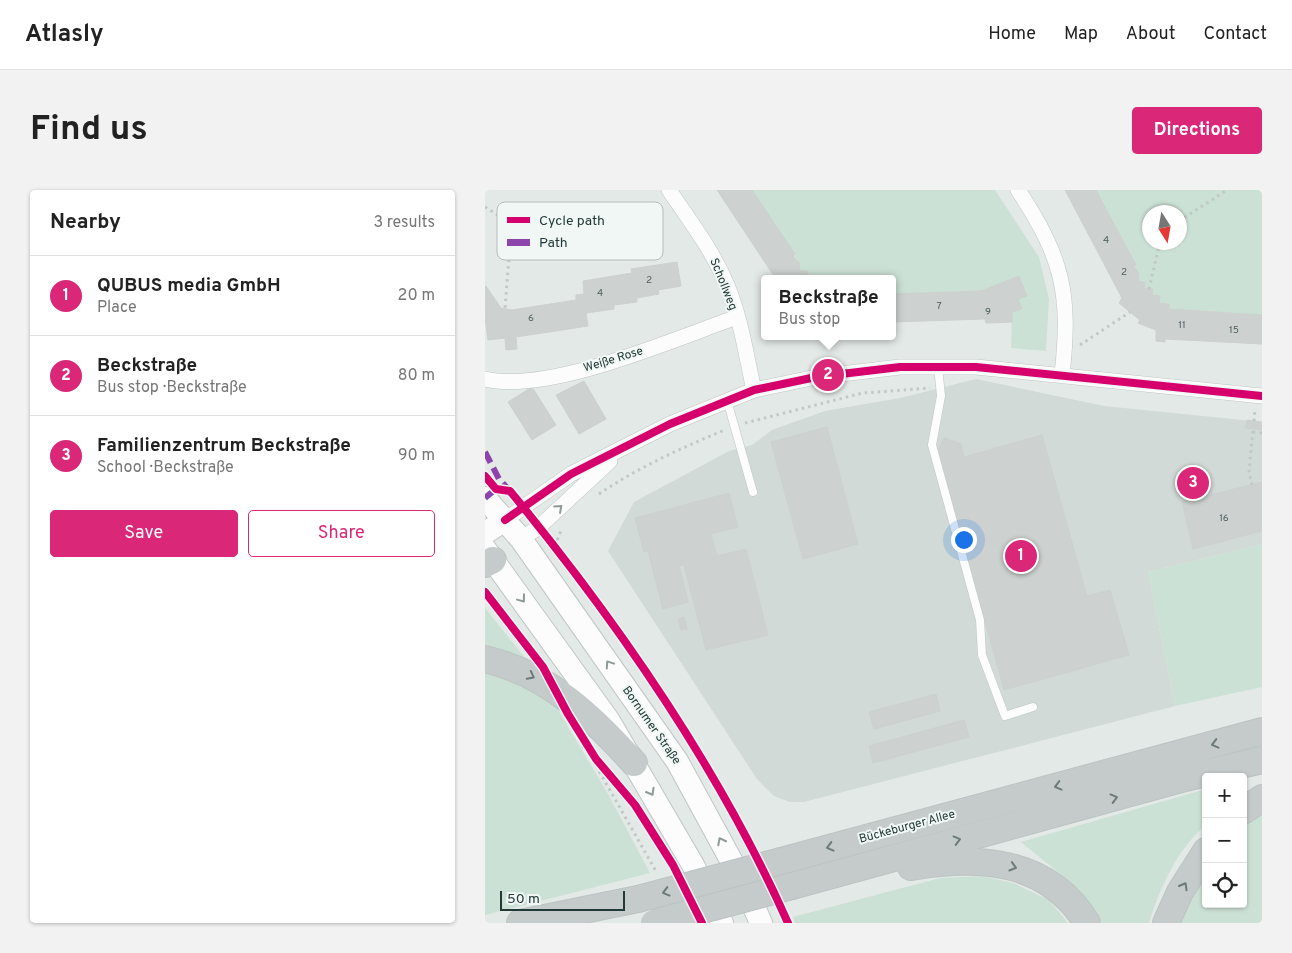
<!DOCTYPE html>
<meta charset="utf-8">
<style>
body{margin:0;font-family:Overpass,sans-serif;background:#f2f2f2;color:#222}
.controls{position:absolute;right:15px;bottom:15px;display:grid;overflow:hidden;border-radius:5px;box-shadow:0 1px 4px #0004}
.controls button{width:45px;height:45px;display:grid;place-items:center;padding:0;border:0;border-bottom:1px solid #e0e0e0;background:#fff;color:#222;font:25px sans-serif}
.compass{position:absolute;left:657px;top:15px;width:45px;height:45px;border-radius:50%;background:#fff;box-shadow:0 1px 4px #0004;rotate:169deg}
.scale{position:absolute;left:15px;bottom:12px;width:125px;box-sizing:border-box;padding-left:5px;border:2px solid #223a37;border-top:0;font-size:14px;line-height:18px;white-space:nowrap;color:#223a37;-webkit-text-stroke:4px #f1f7f5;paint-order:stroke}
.you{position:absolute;left:478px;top:349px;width:18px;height:18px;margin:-12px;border:4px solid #fff;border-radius:50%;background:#1a73e8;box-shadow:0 0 0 8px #1a73e833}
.badge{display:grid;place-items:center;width:32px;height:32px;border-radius:50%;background:#db2777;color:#fff;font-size:16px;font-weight:700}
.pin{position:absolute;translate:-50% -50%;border:2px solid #fff;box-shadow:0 1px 5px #0006}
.popup{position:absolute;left:276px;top:85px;width:135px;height:65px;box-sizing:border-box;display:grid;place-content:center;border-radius:5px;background:#fff;filter:drop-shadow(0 1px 4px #0005);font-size:16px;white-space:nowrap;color:#767676}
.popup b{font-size:19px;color:#222}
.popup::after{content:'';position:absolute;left:50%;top:100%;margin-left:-10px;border:10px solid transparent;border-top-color:#fff}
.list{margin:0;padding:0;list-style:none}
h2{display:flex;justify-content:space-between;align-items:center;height:65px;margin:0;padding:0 20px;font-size:21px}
h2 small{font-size:16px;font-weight:400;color:#767676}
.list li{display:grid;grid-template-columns:32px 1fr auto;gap:15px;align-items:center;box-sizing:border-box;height:80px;padding:0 20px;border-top:1px solid #e0e0e0}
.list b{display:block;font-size:19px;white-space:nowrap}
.list p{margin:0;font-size:16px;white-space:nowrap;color:#767676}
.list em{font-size:16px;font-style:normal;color:#767676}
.actions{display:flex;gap:10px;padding:15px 20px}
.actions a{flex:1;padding:11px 0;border:1px solid #db2777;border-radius:5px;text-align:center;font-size:18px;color:#db2777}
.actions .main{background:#db2777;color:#fff}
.icon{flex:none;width:28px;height:28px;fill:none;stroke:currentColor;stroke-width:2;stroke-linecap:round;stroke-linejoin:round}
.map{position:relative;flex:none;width:777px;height:733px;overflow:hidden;border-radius:5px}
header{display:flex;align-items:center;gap:30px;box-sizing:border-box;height:70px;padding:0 25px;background:#fff;border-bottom:1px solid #e0e0e0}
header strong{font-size:24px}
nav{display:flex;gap:28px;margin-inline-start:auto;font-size:18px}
.intro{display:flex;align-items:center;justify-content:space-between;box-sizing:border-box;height:120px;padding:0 30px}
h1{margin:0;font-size:35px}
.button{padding:12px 22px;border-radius:5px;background:#db2777;color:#fff;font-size:18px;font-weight:700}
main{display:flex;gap:30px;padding:0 30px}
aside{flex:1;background:#fff;border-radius:5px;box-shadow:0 1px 4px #0004}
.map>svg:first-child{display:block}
</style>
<header>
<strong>Atlasly</strong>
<nav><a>Home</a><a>Map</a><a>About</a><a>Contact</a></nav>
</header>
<div class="intro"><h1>Find us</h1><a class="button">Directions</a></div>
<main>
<aside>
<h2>Nearby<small>3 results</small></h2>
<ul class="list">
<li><span class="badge">1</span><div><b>QUBUS media GmbH</b><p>Place</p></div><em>20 m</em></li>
<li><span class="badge">2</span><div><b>Beckstraße</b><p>Bus stop · Beckstraße</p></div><em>80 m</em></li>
<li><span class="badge">3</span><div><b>Familienzentrum Beckstraße</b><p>School · Beckstraße</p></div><em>90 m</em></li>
</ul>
<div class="actions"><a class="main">Save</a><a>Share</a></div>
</aside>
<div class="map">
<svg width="777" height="733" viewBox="0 0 777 733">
<rect width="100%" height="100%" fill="#e3e9e6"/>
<path fill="#d1dad6" d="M491,189l128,27 158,16v122l-114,28 27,134 -371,96h-14l-16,-6 -17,-17 -149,-228 26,-49 95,-51 23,-6 20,-15 53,-19 75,-13z"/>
<g fill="#cce1d5" fill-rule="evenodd">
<path d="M267,0h243l44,67 10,42 -3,52 -35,-3 1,-36 10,-3 -4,-10 9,-4 -8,-19 -38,15 -89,3v-15l-84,-2 -1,-6h-7l-1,-8z"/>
<path d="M611,0h166v125l-93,-6v-5l-10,-1 1,-7 -8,-1 -8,-7 1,-6 -7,-1 1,-7zM664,22h30v30h-30z"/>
<path d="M777,354v143l-87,19 -27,-134z"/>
<path d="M0,418l48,60 -48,-18z"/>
<path d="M0,482l31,11 37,18 55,93 42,79 -165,42z"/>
<path d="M721,599v36c-29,24 -46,63 -57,98h-47c-17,-35 -52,-56 -81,-81z"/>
<path d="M777,619v114h-84l28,-55v36h37v-80z"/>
<path d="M497,686l31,7 36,17 19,23h-273l-2,-6 147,-39z"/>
</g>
<g fill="#cdd2d1" stroke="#ccd1cf">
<path d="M232,0h35l43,64 -2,2 6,7 1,8h7l1,6 7,2h-39z"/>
<path d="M580,0h31l40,75 -2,1 5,8 -1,7 7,1 -1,6 9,1 -1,6 8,1 -1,7 10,1v5l93,6v29l-97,-5v3l-9,-1v-11l-18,-7 2,-3 -21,-17 3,-5z"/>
<path d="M192,72l4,24 -23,4 1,4 -22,4v4l-23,3v4l-28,4 2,13 -72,11 1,12 -11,1 -1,-12 -17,2 -3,-22 16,-10 11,2 64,-10v-5l8,-1 -1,-13 49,-8 -1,-4z"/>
<path d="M534,86l8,20 -9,3 4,10 -10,3v10l-26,1 -1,-4 -93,3v-28l89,-3z"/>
<path d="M1,96l15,22 -16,10v-31z"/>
<path d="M99,191l22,38 -27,15 -23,-39z"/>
<path d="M47,197l24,38 -24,15 -24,-38z"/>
<path d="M762,230l15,2v8l-16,-2z"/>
<path d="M342,237l31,117 -55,15 -32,-117z"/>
<path d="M557,245l45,161 23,-6 19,65 -125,35 -66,-240 6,-12 17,6 3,13z"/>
<path d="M777,292v49l-69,18 -11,-47z"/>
<path d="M244,303l9,34 -27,7 6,22 29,-7 22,86 -62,15 -22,-85 -5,1 9,36 -25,7 -15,-58 -4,1 -9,-34z"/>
<path d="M199,427l3,12 -6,1 -3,-11z"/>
<path d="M451,504l4,17 -66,18 -5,-17z"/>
<path d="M479,530l5,17 -96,26 -4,-17z"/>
</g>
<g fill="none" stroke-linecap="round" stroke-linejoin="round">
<g stroke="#c0c5c3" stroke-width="9">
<g id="service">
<path d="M453,176l3,30 -9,49 48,175 2,35 23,61 28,-9"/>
<path d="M242,210l26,92"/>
</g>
</g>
<g stroke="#c0c5c3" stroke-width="16">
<g id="minor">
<path d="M184,0c21,31 44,61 58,95 14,33 19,70 27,105"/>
<path d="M533,0c45,68 53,104 44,185"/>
<path d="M0,189c64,15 189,-40 252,-62"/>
<path d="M20,330l66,-46 99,-50 84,-34 62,-13 84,-10h76l286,29"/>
<path d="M36,349l18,-12 71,-66"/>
</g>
</g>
<g stroke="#bfc6c4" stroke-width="24">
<g id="secondary">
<path d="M0,308l36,41 156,222 67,123 17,39"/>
<path d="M0,343l20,-13"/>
<path d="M0,359l124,172 84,144 29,58"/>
</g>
</g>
<g stroke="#bcc4c3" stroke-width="28">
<g id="trunk">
<path d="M0,374l8,-4"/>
<path d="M0,469c63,15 107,57 149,104"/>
<path d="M758,621l19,-13"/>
<path d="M296,671l481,-130"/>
<path d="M426,677c67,-12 137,-8 176,56"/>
<path d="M307,696l393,-108 77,-18"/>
<path d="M35,733l118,-24"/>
<path d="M681,733l14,-31 26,-41"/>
</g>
</g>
<g stroke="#c0c9c7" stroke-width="3" stroke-dasharray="2.5 4" stroke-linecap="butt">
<path d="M0,17l19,12 7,13 -6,76"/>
<path d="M694,31l48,-31"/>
<path d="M664,99l11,-47"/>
<path d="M595,155l50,-33"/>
<path d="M769,231l1,-12"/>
<path d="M260,233l118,-30 67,-5"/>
<path d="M768,242l9,1"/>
<path d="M767,295l-3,-13 4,-43"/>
<path d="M114,304c40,-27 82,-46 126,-64"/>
<path d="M70,356l7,-18"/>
<path d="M111,569l3,12 58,102"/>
</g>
<use href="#service" stroke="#fbfcfb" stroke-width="8"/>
<use href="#minor" stroke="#fbfcfb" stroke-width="15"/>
<use href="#secondary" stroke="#fbfcfb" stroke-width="22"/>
<use href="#trunk" stroke="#c4cbca" stroke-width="26"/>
<g stroke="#bcc4c3" stroke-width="28" stroke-linecap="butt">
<g id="trunk-bridge">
<path d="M153,709l143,-38"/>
<path d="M169,733l138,-37"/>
</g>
</g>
<use href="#trunk-bridge" stroke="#c4cbca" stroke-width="26"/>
<g stroke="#8e44ad" stroke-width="6" stroke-dasharray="12 6" stroke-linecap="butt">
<path d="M0,262l14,27 10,11"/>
<path d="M0,308l11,-9"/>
</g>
<g stroke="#f1f7f5" stroke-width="11">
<g id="cycleway">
<path d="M0,286l11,13 14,2c106,129 210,279 278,432"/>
<path d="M20,330l66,-46 99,-50 84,-34 62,-13 84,-10h76l286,29"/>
<path d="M0,402l58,75 25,47 28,45 39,46 38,60 29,58"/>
</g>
</g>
<use href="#cycleway" stroke="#d6006c" stroke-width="8"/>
</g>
<defs><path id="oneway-chevron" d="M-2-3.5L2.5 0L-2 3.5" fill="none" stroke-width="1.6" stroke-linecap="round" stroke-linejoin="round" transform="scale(1.25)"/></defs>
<g stroke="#8e9b99">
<use href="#oneway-chevron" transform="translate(74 318) rotate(-42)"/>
<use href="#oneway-chevron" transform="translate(37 409) rotate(53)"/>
<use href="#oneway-chevron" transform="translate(124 474) rotate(-124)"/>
<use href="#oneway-chevron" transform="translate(166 602) rotate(60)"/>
<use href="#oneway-chevron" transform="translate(236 651) rotate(-117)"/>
</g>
<g stroke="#6b7b79">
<use href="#oneway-chevron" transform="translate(46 486) rotate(27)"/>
<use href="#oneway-chevron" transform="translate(730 554) rotate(165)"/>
<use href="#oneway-chevron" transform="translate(573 596) rotate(165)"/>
<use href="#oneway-chevron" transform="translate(629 608) rotate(-15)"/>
<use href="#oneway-chevron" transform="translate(472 650) rotate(-15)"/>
<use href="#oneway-chevron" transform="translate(345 657) rotate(165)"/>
<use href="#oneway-chevron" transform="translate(528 677) rotate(17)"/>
<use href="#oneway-chevron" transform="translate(699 696) rotate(-60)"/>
<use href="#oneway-chevron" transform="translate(181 702) rotate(165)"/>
</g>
<g text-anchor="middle" stroke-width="4" stroke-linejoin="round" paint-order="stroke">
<g font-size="10" fill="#4d605e">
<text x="621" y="53">4</text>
<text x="639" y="85">2</text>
<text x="164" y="93">2</text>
<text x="115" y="106">4</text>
<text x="454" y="119">7</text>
<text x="503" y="125">9</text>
<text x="46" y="131">6</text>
<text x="697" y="138">11</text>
<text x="749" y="143">15</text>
<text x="739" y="331">16</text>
</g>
<g font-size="12" fill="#223a37" stroke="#f1f7f5">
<text transform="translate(239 94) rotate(68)" y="4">Schollweg</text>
<text transform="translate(128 169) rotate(-17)" y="4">Weiße Rose</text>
<text transform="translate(167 535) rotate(55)" y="4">Bornumer Straße</text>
<text transform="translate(422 636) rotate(-15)" y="4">Bückeburger Allee</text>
</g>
</g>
<rect x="12" y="12" width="166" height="58" rx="8" fill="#f1f7f5" stroke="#b3bebc" stroke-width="1"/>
<rect x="22" y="27" width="23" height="6" fill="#d6006c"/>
<rect x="22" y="49" width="23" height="7" fill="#8e44ad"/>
<g font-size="14" fill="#223a37">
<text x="54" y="35">Cycle path</text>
<text x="54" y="57">Path</text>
</g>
</svg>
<div class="controls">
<button>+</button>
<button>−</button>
<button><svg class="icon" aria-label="locate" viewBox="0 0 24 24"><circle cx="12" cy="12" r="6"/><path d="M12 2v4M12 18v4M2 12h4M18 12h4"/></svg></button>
</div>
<svg class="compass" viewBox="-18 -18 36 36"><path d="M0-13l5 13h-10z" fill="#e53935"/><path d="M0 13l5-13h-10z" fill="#767676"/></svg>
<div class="scale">50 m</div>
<div class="you"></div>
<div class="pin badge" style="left:536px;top:366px">1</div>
<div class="pin badge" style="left:343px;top:185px">2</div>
<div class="popup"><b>Beckstraße</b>Bus stop</div>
<div class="pin badge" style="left:708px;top:293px">3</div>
</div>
</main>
